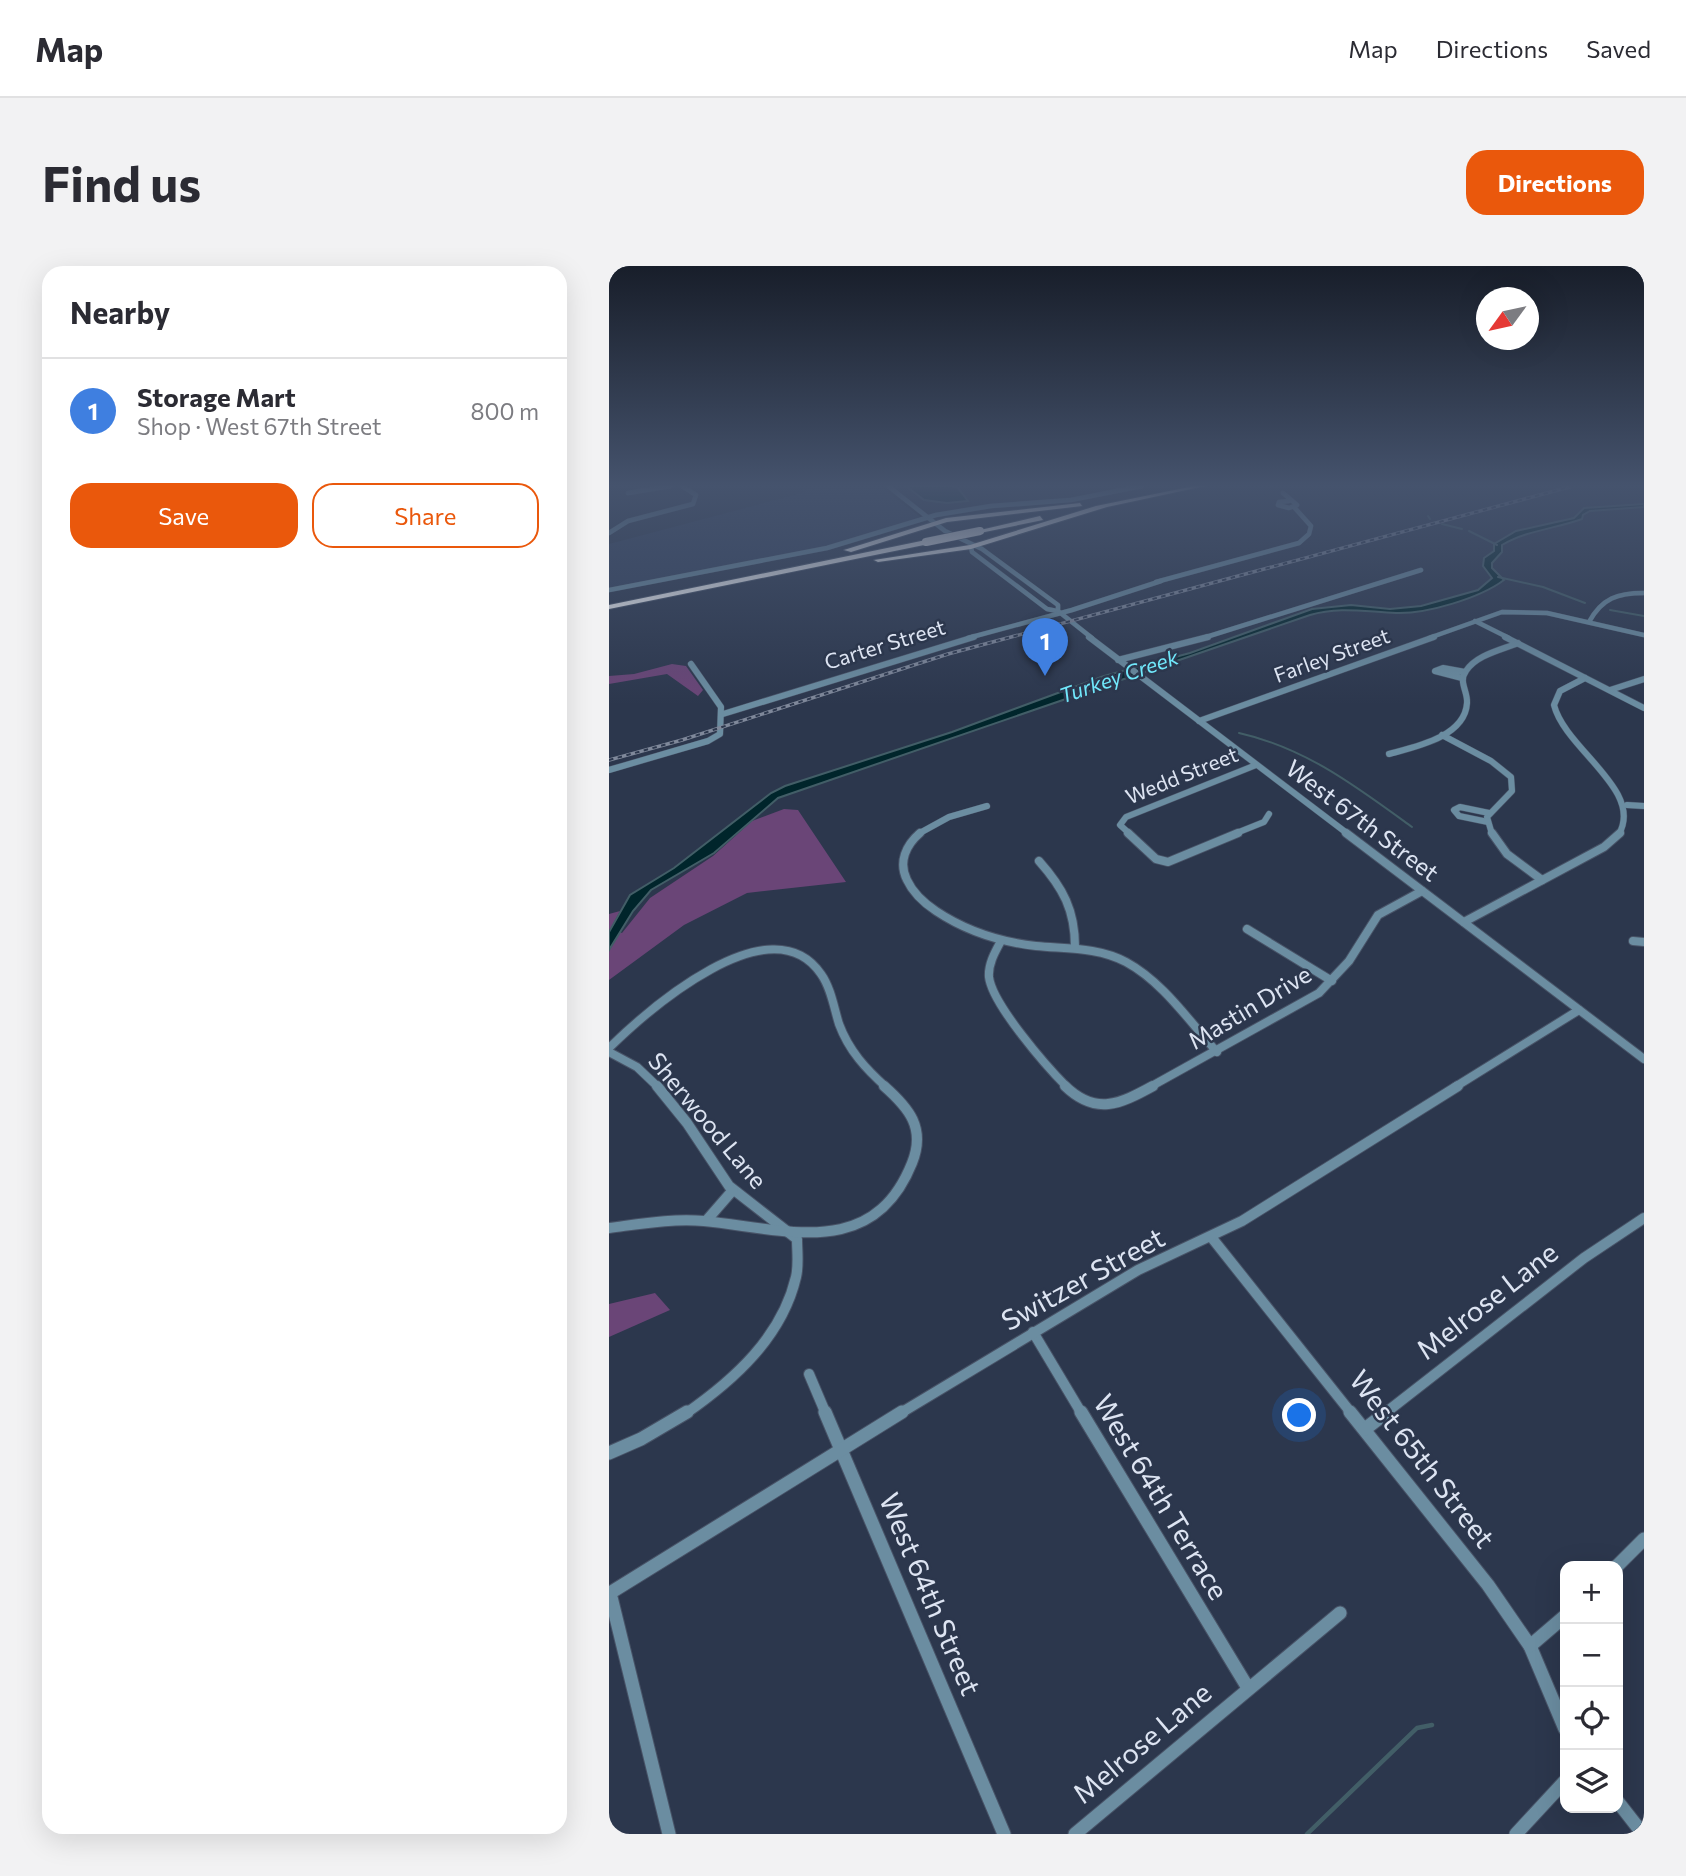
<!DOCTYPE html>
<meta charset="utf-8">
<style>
body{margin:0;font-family:Commissioner,sans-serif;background:#f2f2f3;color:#2b2b33}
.controls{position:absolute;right:21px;bottom:21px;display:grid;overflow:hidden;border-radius:14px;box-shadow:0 7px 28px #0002}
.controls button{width:63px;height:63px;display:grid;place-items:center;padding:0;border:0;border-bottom:2px solid #e1e1e2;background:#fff;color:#2b2b33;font:35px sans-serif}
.compass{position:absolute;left:867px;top:21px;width:63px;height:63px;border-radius:50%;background:#fff;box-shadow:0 7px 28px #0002;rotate:237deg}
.you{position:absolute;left:691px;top:1150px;width:24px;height:24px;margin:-18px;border:5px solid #fff;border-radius:50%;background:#1a73e8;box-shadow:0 0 0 10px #1a73e833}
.badge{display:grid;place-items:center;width:46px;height:46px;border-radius:50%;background:#ea580c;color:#fff;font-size:23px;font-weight:700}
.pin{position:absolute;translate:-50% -58px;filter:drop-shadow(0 2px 4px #0008)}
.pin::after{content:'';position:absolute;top:37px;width:24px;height:21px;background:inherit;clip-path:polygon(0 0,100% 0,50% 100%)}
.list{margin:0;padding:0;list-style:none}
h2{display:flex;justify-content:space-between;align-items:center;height:91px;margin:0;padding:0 28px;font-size:30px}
h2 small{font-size:23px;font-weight:400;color:#7c7c81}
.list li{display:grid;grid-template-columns:46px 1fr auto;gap:21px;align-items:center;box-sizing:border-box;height:105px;padding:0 28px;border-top:2px solid #e1e1e2}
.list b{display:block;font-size:26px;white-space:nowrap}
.list p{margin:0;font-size:23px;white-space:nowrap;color:#7c7c81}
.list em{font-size:23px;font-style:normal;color:#7c7c81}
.actions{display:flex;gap:14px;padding:21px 28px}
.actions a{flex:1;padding:16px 0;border:2px solid #ea580c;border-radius:21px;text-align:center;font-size:24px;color:#ea580c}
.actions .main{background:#ea580c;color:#fff}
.icon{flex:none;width:38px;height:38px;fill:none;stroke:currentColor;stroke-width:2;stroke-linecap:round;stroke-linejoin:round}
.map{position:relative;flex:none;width:1035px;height:1568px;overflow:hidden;border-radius:21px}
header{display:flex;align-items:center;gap:42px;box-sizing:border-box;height:98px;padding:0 35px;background:#fff;border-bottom:2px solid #e1e1e2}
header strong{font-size:33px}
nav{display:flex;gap:38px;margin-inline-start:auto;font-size:24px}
.intro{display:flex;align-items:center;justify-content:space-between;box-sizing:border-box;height:168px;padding:0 42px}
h1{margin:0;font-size:49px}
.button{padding:18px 32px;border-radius:21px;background:#ea580c;color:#fff;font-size:24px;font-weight:700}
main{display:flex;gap:42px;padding:0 42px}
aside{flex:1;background:#fff;border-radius:21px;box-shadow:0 7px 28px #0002}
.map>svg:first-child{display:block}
</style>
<header>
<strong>Map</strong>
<nav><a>Map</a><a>Directions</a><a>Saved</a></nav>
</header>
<div class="intro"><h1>Find us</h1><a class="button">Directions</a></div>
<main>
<aside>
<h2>Nearby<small></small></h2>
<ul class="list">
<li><span class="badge" style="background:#3f7fe0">1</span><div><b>Storage Mart</b><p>Shop · West 67th Street</p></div><em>800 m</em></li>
</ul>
<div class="actions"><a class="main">Save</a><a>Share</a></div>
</aside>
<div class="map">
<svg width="1035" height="1568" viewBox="0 0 1035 1568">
<rect width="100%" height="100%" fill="#2c374d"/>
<path fill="#32405c" d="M190,220h81l44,34 -97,30 -218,41v-47l197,-52z"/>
<g fill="#6a4577">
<path d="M63,398l14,2 17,24 -5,6 -31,-22 -58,10v-8l25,-2z"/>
<path d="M175,543l14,1 48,72 -99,11 -63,32 -75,55v-66l11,-3 -9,17 11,5 28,-35 63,-42 39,-35z"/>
<path d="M46,1027l15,17 -61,27v-33z"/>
</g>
<g fill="#00252b" stroke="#425e67" stroke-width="2">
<path d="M297,220h45l6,1 11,14 -21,2 -23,-3z"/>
<path d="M1035,238v3l-54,4 -7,4 -1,4c-27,10 -55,11 -80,26v7l-10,11v5l12,12c-24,18 -77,34 -108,33 -29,-1 -57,-7 -86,2l-532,183 -64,55 -63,37 -18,21 -24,39v-18l21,-37 44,-27 97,-75 14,-7 167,-54 152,-56 86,-23 122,-44 39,-4 39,4 31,-3 57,-16 14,-12 -9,-12 1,-8 10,-7v-7l22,-13 58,-13 10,-10z"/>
</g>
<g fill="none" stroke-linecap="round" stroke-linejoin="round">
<g stroke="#425e67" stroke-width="2">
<path d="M819,250l2,3"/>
<path d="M833,258l20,5"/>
<path d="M860,265l28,14"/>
<path d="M889,311l45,10 42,16"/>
<path d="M1001,344l34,6"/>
<path d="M630,467c67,15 118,54 173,94"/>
</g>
<path stroke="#425e67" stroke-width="4.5" d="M698,1568l110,-106 15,-3"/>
<g stroke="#485367" stroke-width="5">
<g id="minor-far4">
<path d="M279,220l57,45 37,18 76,56v6l34,27"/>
<path d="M30,225l-11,2 43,-7"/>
<path d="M674,227l14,12 -8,3 -11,-3 1,-3 10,-1"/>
<path d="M0,267l19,-12 65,-17 3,-9 -14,-9"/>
<path d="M362,281l1,5 75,57 10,2"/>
<path d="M547,316l143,-39 10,-9 2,-8 -17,-19"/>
<path d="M0,324l218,-42 109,-33 55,-9 80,-6 71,-14"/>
<path d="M866,355l34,17"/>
<path d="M980,356c13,-24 29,-29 55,-29"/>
<path d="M359,372l104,-28 89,-29"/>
<path d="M594,372l218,-68"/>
<path d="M820,372l73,-26 45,1 97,22"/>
</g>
</g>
<g stroke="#485367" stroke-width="7">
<g id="minor-far3">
<path d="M480,371l259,197"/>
<path d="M896,371l139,71"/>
<path d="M509,394l90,-23"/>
<path d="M853,412l-27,-7 8,-3 22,4"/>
<path d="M976,412l-25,13 -6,14c11,44 90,85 65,129"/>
<path d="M1001,424l34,-11"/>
<path d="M114,448l251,-77"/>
<path d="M590,455l235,-84"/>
<path d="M833,469l49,26 20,16 1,14 -25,26 5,17"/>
<path d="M780,488c26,-7 76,-17 78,-51 1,-12 -9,-21 -1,-32 10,-16 35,-21 52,-28"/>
<path d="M0,504l99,-29 12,-7 1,-27 -30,-43"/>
<path d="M1018,539l17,1"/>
<path d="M879,556l-29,-6 -5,-6 6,-3 29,6"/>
<path d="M309,568l31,-17 38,-11"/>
<path d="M521,568l-10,-9 6,-8 130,-52"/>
<path d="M625,568l30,-12 5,-8"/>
</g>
</g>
<g stroke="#485367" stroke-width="10">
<g id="minor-far2">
<path d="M311,567c-14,12 -22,29 -13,47 6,13 17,23 29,31 30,20 65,31 100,35 30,3 62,1 90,16 37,20 63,59 91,90"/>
<path d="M519,567l28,26 12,3 70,-29"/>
<path d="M737,567l298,226"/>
<path d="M883,567l15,21 35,26"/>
<path d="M430,595c24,27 36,49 36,86"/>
<path d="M855,656l140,-75 16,-14"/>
<path d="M638,663l85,52"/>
<path d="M392,675c-6,11 -13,23 -12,36 3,27 58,90 78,110"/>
<path d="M1024,675l11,1"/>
<path d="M0,782c39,-38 162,-147 212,-74 10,14 13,34 18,50 10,27 27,45 47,63"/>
<path d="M0,786l28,15 21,20"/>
<path d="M541,821l169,-94 30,-32 29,-46 44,-24"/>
<path d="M846,821l124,-77"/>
</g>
</g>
<g stroke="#485367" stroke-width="12">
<g id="minor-far1">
<path d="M48,820l30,37 42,63 68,53c0,12 2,26 -1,38 -14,60 -62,103 -111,137"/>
<path d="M456,820c31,30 55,18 88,0"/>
<path d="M97,955l27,-31"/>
<path d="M0,962c31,-4 64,-10 95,-7 81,8 169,40 208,-58 14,-35 -3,-55 -28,-77"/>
<path d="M603,972l140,176"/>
<path d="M424,1066l49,82"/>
<path d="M200,1108l17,40"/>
<path d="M290,1148l239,-144 104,-49 216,-135"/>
<path d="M775,1148l200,-156 60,-40"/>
</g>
</g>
<g stroke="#485367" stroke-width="15">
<g id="minor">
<path d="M216,1146l179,422"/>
<path d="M472,1146l167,276"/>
<path d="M741,1146l138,173 42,61 35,83"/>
<path d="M756,1163l22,-17"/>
<path d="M0,1187l32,-14 46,-27"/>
<path d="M1008,1300l27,-27"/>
<path d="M921,1380l35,-30"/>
<path d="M1009,1536l25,32"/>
<path d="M60,1568l-59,-241 292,-181"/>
<path d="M466,1568l265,-221"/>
<path d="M907,1568l49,-53"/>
</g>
</g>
<g stroke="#485367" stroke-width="2">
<g id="highway">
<path d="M585,220h11l-98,21 -136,42 -93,13 -4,-2 96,-15 126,-39z"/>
<path d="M471,237l2,3 -135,16 -96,30 -7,-2 102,-32z"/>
<path d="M431,250l3,4 -63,13 -4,-2z"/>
<path d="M317,274l4,2 -1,2 -320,65v-4z"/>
</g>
</g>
<use href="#minor-far4" stroke="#6b8da1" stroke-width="4.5"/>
<use href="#minor-far3" stroke="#6b8da1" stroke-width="6"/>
<use href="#minor-far2" stroke="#6b8da1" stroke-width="8"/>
<use href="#minor-far1" stroke="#6b8da1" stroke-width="10"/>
<use href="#minor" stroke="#6b8da1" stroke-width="13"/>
<use href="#highway" fill="#f7f7f7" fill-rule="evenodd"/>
<g stroke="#7f889a" stroke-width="3.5">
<path id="rail" d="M0,494l73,-20 266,-86 625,-168"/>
</g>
<use href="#rail" stroke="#2c374d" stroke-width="2" stroke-dasharray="4.5" stroke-linecap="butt"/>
<g stroke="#485367" stroke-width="9" stroke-linecap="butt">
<path id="highway-bridge" d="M317,276l54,-11"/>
</g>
<use href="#highway-bridge" stroke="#f7f7f7" stroke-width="8"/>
</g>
<linearGradient id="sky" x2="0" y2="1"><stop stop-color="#181e2a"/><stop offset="0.5" stop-color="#45536d"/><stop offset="1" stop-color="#45536d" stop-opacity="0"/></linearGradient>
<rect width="1035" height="439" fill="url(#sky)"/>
<g text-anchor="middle" stroke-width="5" stroke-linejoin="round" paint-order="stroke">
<g font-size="21" fill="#dde4f2" stroke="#2c374d">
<text transform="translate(276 379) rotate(-17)" y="7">Carter Street</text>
<text transform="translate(723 390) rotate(-20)" y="7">Farley Street</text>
<text transform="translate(573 510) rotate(-22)" y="7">Wedd Street</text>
</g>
<g font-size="21" font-style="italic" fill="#71e9fc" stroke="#2c374d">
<text transform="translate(510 411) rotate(-19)" y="7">Turkey Creek</text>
</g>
<g font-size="24" fill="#dde4f2" stroke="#2c374d">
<text transform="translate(753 555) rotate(37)" y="8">West 67th Street</text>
<text transform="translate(641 742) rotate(-31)" y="8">Mastin Drive</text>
<text transform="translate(98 855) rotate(50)" y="8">Sherwood Lane</text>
</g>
<g font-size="28" fill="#dde4f2" stroke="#2c374d">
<text transform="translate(474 1013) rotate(-29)" y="10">Switzer Street</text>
<text transform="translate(878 1035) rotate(-38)" y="10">Melrose Lane</text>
<text transform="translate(813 1193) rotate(52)" y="10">West 65th Street</text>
<text transform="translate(552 1231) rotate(59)" y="10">West 64th Terrace</text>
<text transform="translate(321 1328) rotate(67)" y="10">West 64th Street</text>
<text transform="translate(533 1477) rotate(-40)" y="10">Melrose Lane</text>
</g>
</g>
</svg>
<div class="controls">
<button>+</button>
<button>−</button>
<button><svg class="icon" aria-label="locate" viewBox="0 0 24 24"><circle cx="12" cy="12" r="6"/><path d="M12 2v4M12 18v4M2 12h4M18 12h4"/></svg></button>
<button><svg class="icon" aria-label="layers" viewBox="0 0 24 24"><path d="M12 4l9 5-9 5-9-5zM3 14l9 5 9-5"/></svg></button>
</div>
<svg class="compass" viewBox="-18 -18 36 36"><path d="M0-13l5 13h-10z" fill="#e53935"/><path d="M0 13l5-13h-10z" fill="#7c7c81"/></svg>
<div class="you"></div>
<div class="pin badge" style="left:436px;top:410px;background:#3f7fe0">1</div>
</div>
</main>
